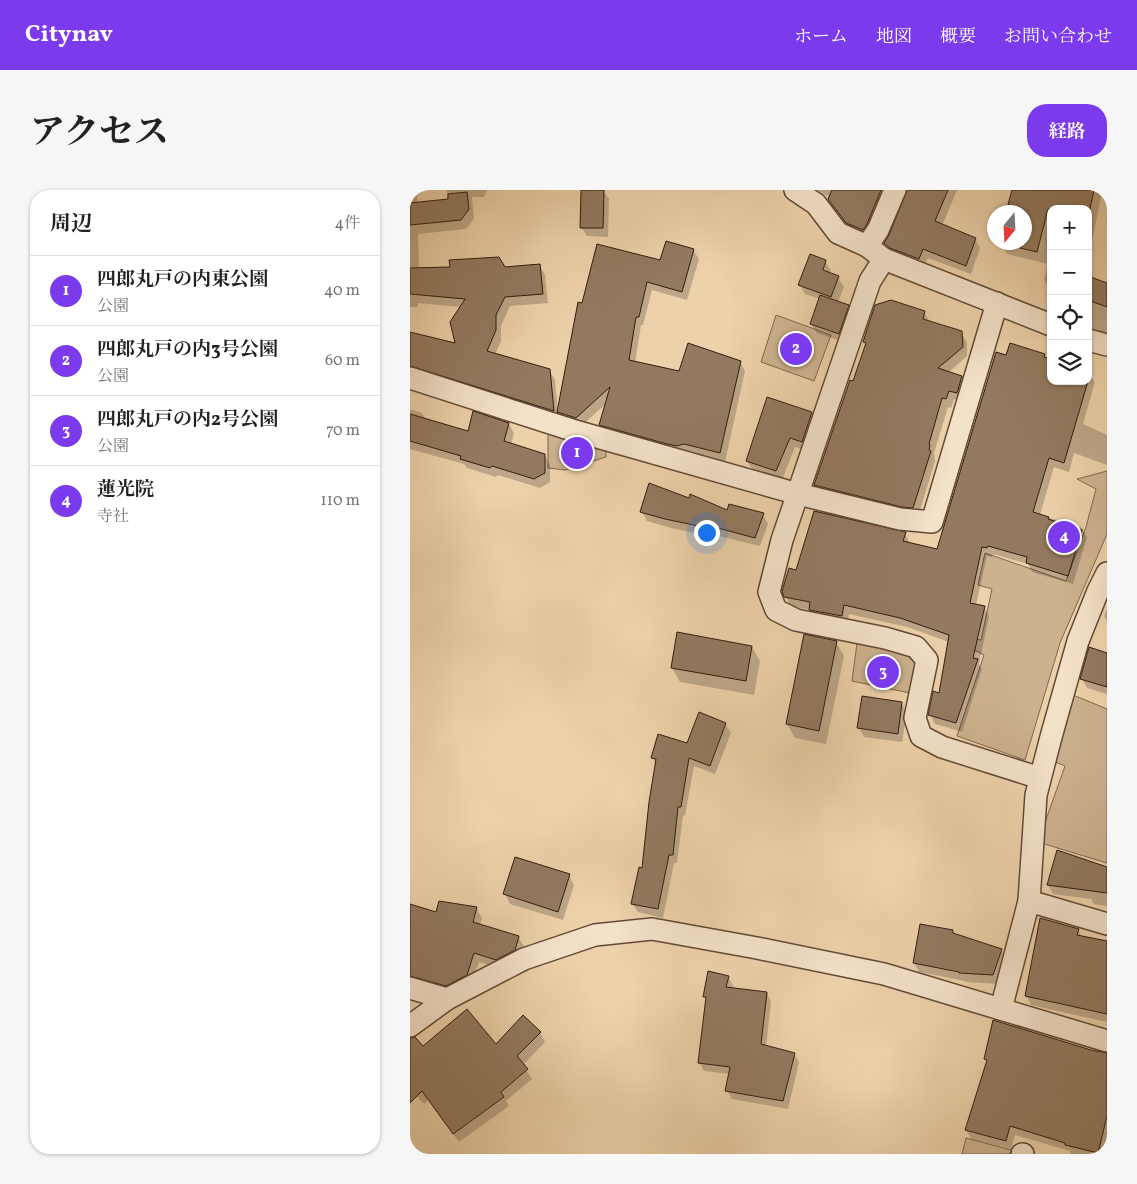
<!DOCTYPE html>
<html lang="ja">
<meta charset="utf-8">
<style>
body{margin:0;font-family:Vollkorn,"Noto Serif JP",serif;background:#f6f6f6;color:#222}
.controls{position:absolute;right:15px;top:15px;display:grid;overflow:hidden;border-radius:10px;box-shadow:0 1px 4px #0004}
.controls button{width:45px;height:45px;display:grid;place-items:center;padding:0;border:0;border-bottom:1px solid #e0e0e0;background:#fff;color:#222;font:25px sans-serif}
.compass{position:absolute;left:577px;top:15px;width:45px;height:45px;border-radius:50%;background:#fff;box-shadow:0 1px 4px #0004;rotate:198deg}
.you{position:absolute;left:296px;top:342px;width:18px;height:18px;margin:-12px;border:4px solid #fff;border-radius:50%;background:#1a73e8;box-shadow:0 0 0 8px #1a73e833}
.badge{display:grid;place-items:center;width:32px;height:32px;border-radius:50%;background:#7c3aed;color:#fff;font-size:16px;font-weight:700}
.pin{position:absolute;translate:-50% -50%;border:2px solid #fff;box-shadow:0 1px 5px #0006}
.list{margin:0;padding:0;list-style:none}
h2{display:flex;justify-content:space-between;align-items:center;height:65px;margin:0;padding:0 20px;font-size:21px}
h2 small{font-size:16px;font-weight:400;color:#767676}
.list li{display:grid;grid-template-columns:32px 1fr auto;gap:15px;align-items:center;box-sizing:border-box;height:70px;padding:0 20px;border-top:1px solid #e0e0e0}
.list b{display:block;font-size:19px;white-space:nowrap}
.list p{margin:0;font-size:16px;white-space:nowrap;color:#767676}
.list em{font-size:16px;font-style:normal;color:#767676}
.icon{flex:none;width:28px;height:28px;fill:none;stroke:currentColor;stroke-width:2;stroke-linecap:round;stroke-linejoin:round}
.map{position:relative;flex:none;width:697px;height:964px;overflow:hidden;border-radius:20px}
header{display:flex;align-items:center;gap:30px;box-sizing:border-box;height:70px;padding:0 25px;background:#7c3aed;color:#fff}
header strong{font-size:24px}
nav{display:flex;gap:28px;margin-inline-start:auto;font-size:18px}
.intro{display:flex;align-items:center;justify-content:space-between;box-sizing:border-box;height:120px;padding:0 30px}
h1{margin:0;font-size:35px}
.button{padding:12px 22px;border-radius:20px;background:#7c3aed;color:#fff;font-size:18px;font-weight:700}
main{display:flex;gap:30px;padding:0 30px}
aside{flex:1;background:#fff;border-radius:20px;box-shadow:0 1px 4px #0004}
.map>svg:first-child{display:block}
</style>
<header>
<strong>Citynav</strong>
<nav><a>ホーム</a><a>地図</a><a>概要</a><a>お問い合わせ</a></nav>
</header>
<div class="intro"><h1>アクセス</h1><a class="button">経路</a></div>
<main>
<aside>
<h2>周辺<small>4件</small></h2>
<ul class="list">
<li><span class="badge">1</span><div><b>四郎丸戸の内東公園</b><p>公園</p></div><em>40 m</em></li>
<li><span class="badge">2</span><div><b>四郎丸戸の内3号公園</b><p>公園</p></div><em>60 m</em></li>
<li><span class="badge">3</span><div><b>四郎丸戸の内2号公園</b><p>公園</p></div><em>70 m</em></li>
<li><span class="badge">4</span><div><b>蓮光院</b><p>寺社</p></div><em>110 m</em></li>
</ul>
</aside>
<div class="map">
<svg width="697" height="964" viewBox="0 0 697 964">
<rect width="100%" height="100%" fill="#edd1aa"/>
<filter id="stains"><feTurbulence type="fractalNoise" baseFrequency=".004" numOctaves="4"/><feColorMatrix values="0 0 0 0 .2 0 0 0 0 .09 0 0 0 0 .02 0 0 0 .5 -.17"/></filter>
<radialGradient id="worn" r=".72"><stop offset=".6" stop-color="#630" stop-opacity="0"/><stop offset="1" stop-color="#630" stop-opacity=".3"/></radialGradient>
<g fill="#cdb28f" stroke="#80674e">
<path d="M366,125l55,20 -17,46 -53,-19z"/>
<path d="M138,242l58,17v8l-41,13 -17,-2z"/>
<path d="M697,281v63l-47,109 -35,117 -68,-24 27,-81 -20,-10 4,-7 13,2 11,-51 -14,-4 7,-32 81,28 20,-54 10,-38 -19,-10z"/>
<path d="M447,453l47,10 11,10 -5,30 -58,-12z"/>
<path d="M663,505l34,14v154l-69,-21 27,-76 -14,-6z"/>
<path d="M556,948l45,12 -1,4h-48z"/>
</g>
<g fill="#0003">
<path d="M0,0l7,1v13l30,-3v-11h40l-3,7h-12l2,22 -8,10 -48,5 1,35 85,-1 36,-2 5,9 3,28 -38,3 -9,20v15l-6,14 54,15 6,10 3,30 25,-105 78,-44 32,-11 6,9 -12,41 -35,-10 -9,35h-2l-6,38 44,10 61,-11 5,9 -20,91 -35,-10 -8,2 -76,-21 -5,-8 6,-22 -26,23 -18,-5 -5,-10v9l-148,-43v-44l47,12 4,-38 -43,-4v4h-8z"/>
<path d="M172,0h21l6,9 -1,38 -21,-1 -6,-9z"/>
<path d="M406,0h76l-24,49 -15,-7 -18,-24 -6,-9 1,-2z"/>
<path d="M498,0h49l-15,36 33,13 5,9 -9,26 -43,-16 -4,10 -33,-16 -5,-9z"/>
<path d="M603,0h83l5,7 -10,48h-3v-36h-37v82l-7,-11 4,-16 -41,-10 -7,-11 24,-1v-30h-16z"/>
<path d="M415,71l6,10 -2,3 9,4 6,9 -6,15 10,4 5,9 -9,27 -27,-9 -6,-9 9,-25 -15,-5 -5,-9z"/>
<path d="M678,87l19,7v46l-2,11h-17z"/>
<path d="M514,122l6,10 31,11 6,9v14l-19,17 13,4 6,10 -5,15 -8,-3 -3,9 -3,-1 -14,46 1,8 -17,56 -97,-23 -5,-9 51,-139 -3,-4z"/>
<path d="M678,182l7,10 -12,42 24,11v30l-33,-12 -5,19 -15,-5 -14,48 42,13 5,9 -14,47 -41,-12 -4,-8 -35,-10 -1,3 -5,-1 -11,49 8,2 5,9 -10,48 3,5 -20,63 -27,-8 -5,-10 10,-19 9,-53 -42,-15 -58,-13 -2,11 -31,-6 -6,-9 -19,-4 -5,-9 11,-25 108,-39 5,11 28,6 113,-169h37z"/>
<path d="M0,219l12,4 4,7 43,12 40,-8 5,9 -3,12 34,10 5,10v17l-10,6 -42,-13 -2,2 -29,-9 -3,-4 -54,-15z"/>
<path d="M401,223l6,9 -10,29 -12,-4 -13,33 -29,-10 -6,-9z"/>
<path d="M280,310l38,11 35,4 5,9 -8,22 -41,-10v2l-48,-10 -24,-7 -5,-9z"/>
<path d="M697,419v12l-3,-5z"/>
<path d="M426,452l8,14 -18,88 -31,-6 -8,-14z"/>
<path d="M342,457l8,14 -6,34 -74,-13 -8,-14z"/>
<path d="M697,464v40l-20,-6 -5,-9z"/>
<path d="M492,514l5,9 -5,29 -38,-5 -5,-9z"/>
<path d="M315,534l6,9 -16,41 -21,-8 -9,50 -2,-1 -6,48h-3l-11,55 -25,-6 -5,-8 10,-34 13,-106 -3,-6 35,-14z"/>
<path d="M697,677v39l-13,-2 -3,-5 -38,-5 -5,-9z"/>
<path d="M159,685l5,10 -11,35 -53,-16 -5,-10z"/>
<path d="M0,716l27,7 39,-5 6,10 -2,7 38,12 6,9 -4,13 -19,9 -22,-6 -8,22 -20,10 -41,-11z"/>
<path d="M668,740l4,7 25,6v79l-76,-17 -5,-10z"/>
<path d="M543,741l2,4 46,15 5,9 -8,25 -32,-2 -1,-1 -46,-9 -5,-9z"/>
<path d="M318,787l5,8 -1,4 35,4 4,9 -5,45 28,7 5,8 -11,47 -56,-10 -5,-9 3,-16 -26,-3 -5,-9 8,-61 -3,-5z"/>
<path d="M130,843l5,9 -22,23 9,14 -26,22 3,5 -50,36 -31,-42 -4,4 -14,-15v-51l12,9 74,-1z"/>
<path d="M681,862l16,2v100h-36l-1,-3 -55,-16 -4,14 -40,-10 -5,-9 21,-68 -1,-3z"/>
</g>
<g fill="#937a5f" stroke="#321c0e">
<path d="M171,0h23l-1,38h-23z"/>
<path d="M422,0h49l-14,34 -4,6 -17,-7 -18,-24z"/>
<path d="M497,0h41l-13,31 41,17 -10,28 -43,-17 -4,10 -29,-11 -6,-5 5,-8z"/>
<path d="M602,0h82l-4,19h-42l-11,43 -38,-9 25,-1v-30h-18z"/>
<path d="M57,2l2,17 -8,11 -51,5v-22l38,-4v-5z"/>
<path d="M256,51l28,8 -12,43 -35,-10 -8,35h-3l-7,43 50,11 9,-28 53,18 -21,92 -36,-9 -7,2 -10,-2 -68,-19 11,-38 -34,31 -19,-6 21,-110 4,1 15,-59 63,16z"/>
<path d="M400,64l16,6 -3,10 16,6 -8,21 -33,-12z"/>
<path d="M89,67l6,10 35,-3 3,30 -38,3 -9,18v15l-9,21 63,18 4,42 -144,-45v-34l45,11 -5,-21 15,-23 -55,-5v-26l40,-1 -1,-7z"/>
<path d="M678,86l19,7v24l-19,-7z"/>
<path d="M410,105l29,10 -10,29 -29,-10z"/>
<path d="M481,110l34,11 -2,8 39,12 1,16 -25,21 24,8 -5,17 -8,-2 -3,8 -4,-1 -13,46 1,1 -1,5 2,1 -18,57 -11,-1 -88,-22 36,-105 3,1 13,-38 -3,-1 12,-37z"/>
<path d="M600,153l35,11 -1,3 7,2v22h37l-24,82 -15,-5 -16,54 16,5 -1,2 34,11 -14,46 -42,-13 1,-6 -39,-11 -1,2 -5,-1 -12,56 15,3 -12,52 5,1 -22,64 -28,-8 5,-24 6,2 10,-58 -49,-17 -56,-13 -2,11 -33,-6 1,-8 -26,-5 -2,-6 7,-23 7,2 18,-59 92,21 -3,9 34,8 59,-197 10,3z"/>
<path d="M357,207l45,15 -10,30 -12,-4 -14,33 -30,-10z"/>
<path d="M63,221l36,12 -5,18 41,13v19l-11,6 -42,-13 -2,2 -30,-9 1,-3 -51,-15v-27l58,17z"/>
<path d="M239,293l40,15 1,-4 37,16 2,-6 35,9 -9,25 -41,-11 -1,2 -48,-10 -25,-7z"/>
<path d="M267,442l75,14 -6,35 -75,-13z"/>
<path d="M394,444l33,7 -18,90 -33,-7z"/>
<path d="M679,457l18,6v34l-27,-8z"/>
<path d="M452,506l40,6 -4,32 -41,-6z"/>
<path d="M289,522l27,11 -16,43 -21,-8 -8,49h-3l-5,48h-4l-11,54 -27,-5 8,-37 3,1 7,-66 7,-43 -5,-1 7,-24 29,9z"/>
<path d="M647,660l50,17v26l-60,-8z"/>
<path d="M105,667l55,17 -12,38 -55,-18z"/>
<path d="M29,711l38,6 -4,15 46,14 -4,14 -19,10 -22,-7 -7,22 -21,11 -36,-10v-72l26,8z"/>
<path d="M630,728l39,11 -2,6 30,6v73l-82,-18z"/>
<path d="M510,734l33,6v3l49,16 -9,26 -34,-2v-1l-46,-9z"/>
<path d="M298,781l21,5 -3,11 41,5 -6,52 34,9 -12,48 -58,-10 5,-24 -32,-4 8,-66h-3z"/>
<path d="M57,819l29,35 27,-29 18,17 -24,24 11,13 -27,23 3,5 -51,37 -31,-43 -12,12v-65l5,-1 8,9z"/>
<path d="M583,830l98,30 16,3v63l-9,37 -33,-8v-2l-55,-17 -4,15 -41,-11 22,-70 -3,-1z"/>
</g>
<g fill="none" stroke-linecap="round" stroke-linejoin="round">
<g stroke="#614935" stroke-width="24">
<g id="street">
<path d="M385,0l21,14 22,29 29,13 17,13 167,66"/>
<path d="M457,56l11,-16 17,-40"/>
<path d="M474,69l-14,22 -88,259 -13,52 7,18 20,10 89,18 31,9 11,13 -12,58 6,18 21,11 98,31"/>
<path d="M678,150l19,5"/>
<path d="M0,188l162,52 226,64 102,25 32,3 65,-219"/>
<path d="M619,711l78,23"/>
<path d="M0,798l37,11"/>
<path d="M591,819l28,-108 7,-106 15,-58 27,-96 20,-50 9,-18"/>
<path d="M0,836l37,-27 77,-40 71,-24 57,-6 105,19 127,26 223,67"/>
<path d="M612,964h1"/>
</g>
</g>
<use href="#street" stroke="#f3e1c8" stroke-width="21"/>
</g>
<rect width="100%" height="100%" filter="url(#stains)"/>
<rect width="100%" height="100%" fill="url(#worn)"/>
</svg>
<div class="controls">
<button>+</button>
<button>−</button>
<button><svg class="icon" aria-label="locate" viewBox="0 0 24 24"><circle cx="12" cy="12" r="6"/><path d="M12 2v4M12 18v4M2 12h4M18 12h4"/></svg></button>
<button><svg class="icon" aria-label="layers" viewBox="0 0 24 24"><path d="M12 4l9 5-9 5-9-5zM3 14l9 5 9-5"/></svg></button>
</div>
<svg class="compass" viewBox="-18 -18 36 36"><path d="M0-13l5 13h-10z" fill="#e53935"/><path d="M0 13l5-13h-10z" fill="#767676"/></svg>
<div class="you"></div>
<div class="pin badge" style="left:167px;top:263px">1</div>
<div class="pin badge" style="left:386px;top:159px">2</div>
<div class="pin badge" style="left:473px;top:482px">3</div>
<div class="pin badge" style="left:654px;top:347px">4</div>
</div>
</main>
